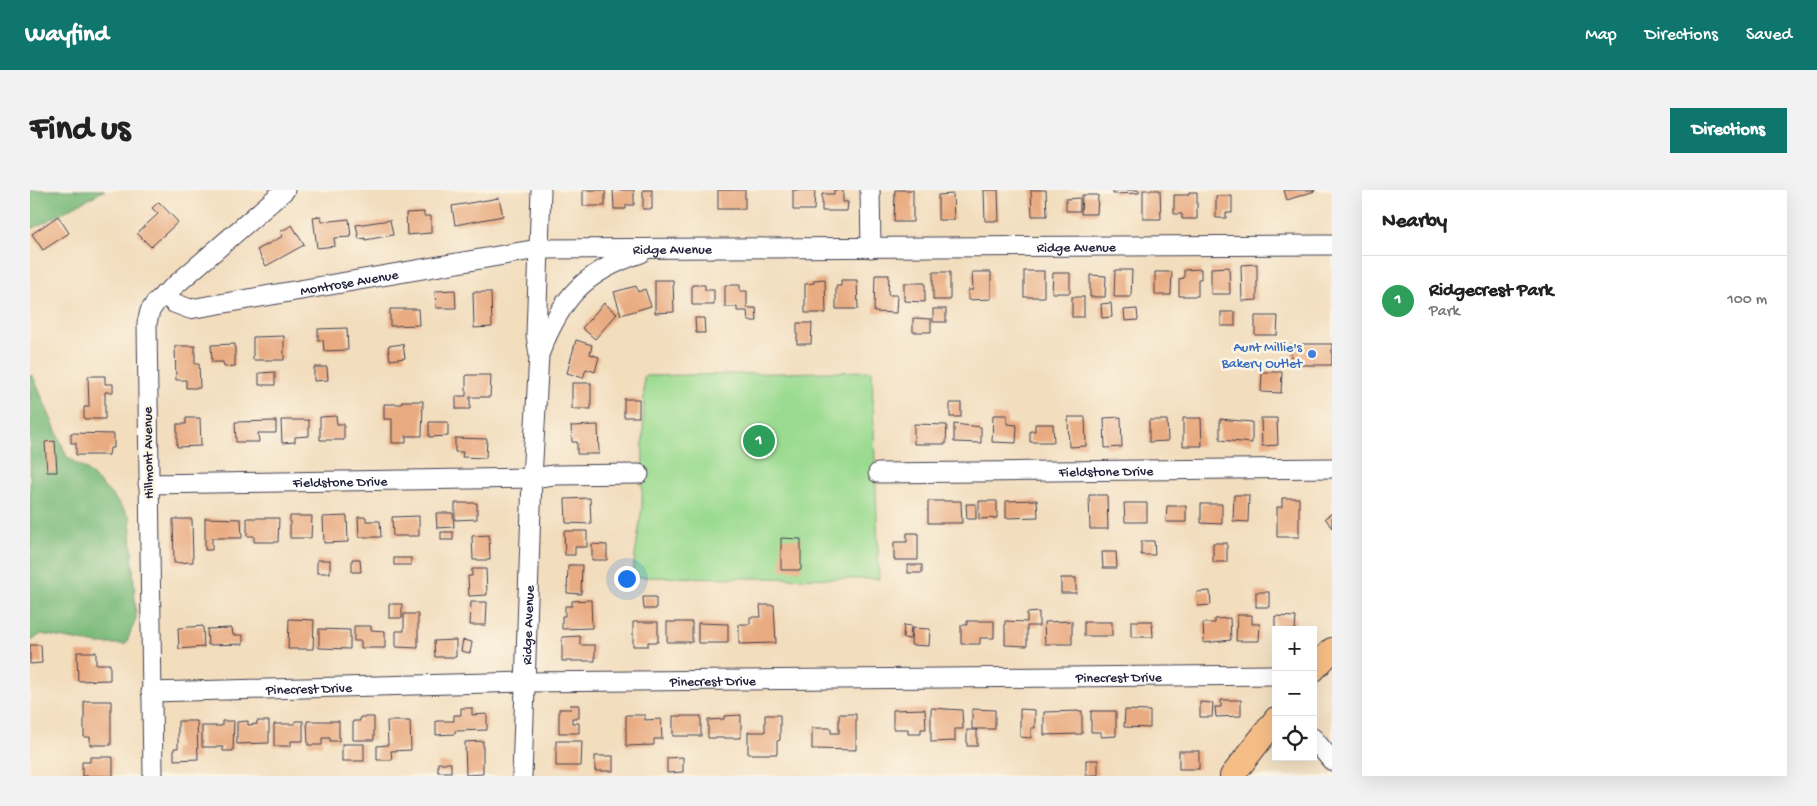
<!DOCTYPE html>
<meta charset="utf-8">
<style>
body{margin:0;font-family:"Gochi Hand",sans-serif;background:#f2f2f2;color:#222}
.controls{position:absolute;right:15px;bottom:15px;display:grid;overflow:hidden;border-radius:0px;box-shadow:0 5px 20px #0002}
.controls button{width:45px;height:45px;display:grid;place-items:center;padding:0;border:0;border-bottom:1px solid #e0e0e0;background:#fff;color:#222;font:25px sans-serif}
.you{position:absolute;left:596px;top:388px;width:18px;height:18px;margin:-12px;border:4px solid #fff;border-radius:50%;background:#1a73e8;box-shadow:0 0 0 8px #1a73e833}
.badge{display:grid;place-items:center;width:32px;height:32px;border-radius:50%;background:#0f766e;color:#fff;font-size:16px;font-weight:700}
.pin{position:absolute;translate:-50% -50%;border:2px solid #fff;box-shadow:0 1px 5px #0006}
.list{margin:0;padding:0;list-style:none}
h2{display:flex;justify-content:space-between;align-items:center;height:65px;margin:0;padding:0 20px;font-size:21px}
h2 small{font-size:16px;font-weight:400;color:#767676}
.list li{display:grid;grid-template-columns:32px 1fr auto;gap:15px;align-items:center;box-sizing:border-box;height:90px;padding:0 20px;border-top:1px solid #e0e0e0}
.list b{display:block;font-size:19px;white-space:nowrap}
.list p{margin:0;font-size:16px;white-space:nowrap;color:#767676}
.list em{font-size:16px;font-style:normal;color:#767676}
.icon{flex:none;width:28px;height:28px;fill:none;stroke:currentColor;stroke-width:2;stroke-linecap:round;stroke-linejoin:round}
.map{position:relative;flex:none;width:1302px;height:586px;overflow:hidden;border-radius:0px}
header{display:flex;align-items:center;gap:30px;box-sizing:border-box;height:70px;padding:0 25px;background:#0f766e;color:#fff}
header strong{font-size:24px}
nav{display:flex;gap:28px;margin-inline-start:auto;font-size:18px}
.intro{display:flex;align-items:center;justify-content:space-between;box-sizing:border-box;height:120px;padding:0 30px}
h1{margin:0;font-size:35px}
.button{padding:12px 22px;border-radius:0px;background:#0f766e;color:#fff;font-size:18px;font-weight:700}
main{display:flex;gap:30px;padding:0 30px}
aside{flex:1;background:#fff;border-radius:0px;box-shadow:0 5px 20px #0002}
.map>svg:first-child{display:block}
</style>
<header>
<strong>Wayfind</strong>
<nav><a>Map</a><a>Directions</a><a>Saved</a></nav>
</header>
<div class="intro"><h1>Find us</h1><a class="button">Directions</a></div>
<main>
<div class="map">
<svg width="1302" height="586" viewBox="0 0 1302 586">
<rect width="100%" height="100%" fill="#fcf5e5"/>
<filter id="ink" filterUnits="userSpaceOnUse"><feTurbulence type="fractalNoise" baseFrequency=".02" numOctaves="2"/><feDisplacementMap in="SourceGraphic" scale="10" xChannelSelector="R" yChannelSelector="G"/><feConvolveMatrix kernelMatrix="1 2 1 2 8 2 1 2 1" color-interpolation-filters="sRGB"/></filter>
<filter id="wash" filterUnits="userSpaceOnUse"><feTurbulence type="fractalNoise" baseFrequency=".0096" numOctaves="4" result="noise"/><feDisplacementMap in="SourceGraphic" scale="20" xChannelSelector="R" yChannelSelector="G"/><feGaussianBlur stdDeviation="1.12" result="paint"/><feColorMatrix in="noise" values="0 0 0 0 0 0 0 0 0 0 0 0 0 0 0 0 0 1.4 0 .05"/><feComposite in="paint" operator="in"/></filter>
<g filter="url(#wash)">
<rect width="100%" height="100%" fill="#f2ddbd"/>
<path fill="#9bdb91" stroke="#5e7e66" d="M842,181l7,208 -247,-2 10,-70 2,-131z"/>
<g fill="#7cbb7b" stroke="#4f6e5b">
<path d="M0,0h75l-75,40z"/>
<path d="M0,185l3,1 34,81 20,13 25,25 18,22 6,101 -10,26h-28l-57,-10 -11,8z"/>
</g>
<g id="blocks">
<g fill="#e9ab81">
<rect x="553" y="0" width="22" height="16"/>
<path d="M583,0h21v15h-8v4h-12z"/>
<rect x="613" y="0" width="9" height="19"/>
<rect x="688" y="0" width="27" height="19"/>
<path d="M763,0h22l-1,20h-21z"/>
<path d="M804,0h9v12h5l-1,9h-25v-17h12z"/>
<path d="M865,0h18v32h-19z"/>
<path d="M954,0h14l1,31h-14z"/>
<path d="M1001,0h15l1,26h-15z"/>
<path d="M1083,0h26v3l-26,1z"/>
<path d="M1113,0h17l1,29h-18z"/>
<path d="M1254,0h31v1l-28,9z"/>
<path d="M1159,2h8v27h-15v-5h-8v-19h15z"/>
<path d="M923,4l1,26h-16v-25z"/>
<path d="M1052,5h16l-1,19h-16z"/>
<path d="M1186,6h16v17h-6v5h-10z"/>
<path d="M469,8l4,18 -48,9 -3,-19z"/>
<path d="M1050,8v13h-14v-12z"/>
<path d="M129,12l19,20 -27,25 -14,-14 21,-19 -6,-6z"/>
<path d="M394,22v4h7v17l-24,2 -1,-22z"/>
<path d="M28,26l11,17 -26,17 -11,-16z"/>
<path d="M291,26l1,6 27,-3 2,18 -17,1 1,8 -18,2 -4,-31z"/>
<path d="M360,30l3,15 -28,5v-2l-6,1 -3,-14z"/>
<path d="M262,35l12,20 -38,21 -9,-16 26,-14 -3,-4z"/>
<path d="M1227,74v36l-15,1 -1,-36z"/>
<path d="M1199,77l1,27h-19v-26z"/>
<path d="M1171,79v10h-3v17h-19v-17l5,-1v-8z"/>
<path d="M1085,80h17l-1,27h-17z"/>
<rect x="994" y="81" width="20" height="26"/>
<rect x="903" y="82" width="17" height="28"/>
<path d="M942,82h19v27l-23,1v-10h5z"/>
<path d="M1125,82h17l-1,23h-16z"/>
<path d="M1023,83h17v20h-18z"/>
<path d="M845,85h14l-1,20h9l-1,18 -22,-1z"/>
<path d="M1060,85l16,1 -1,21h-15z"/>
<path d="M795,89l1,34h-21v-29l9,-1v-3z"/>
<path d="M625,90h18l1,32 -19,1z"/>
<path d="M811,90h16l1,29h-22v-23h5z"/>
<path d="M874,93h21v19l-21,-1z"/>
<path d="M662,95h13v5h9v15h-22z"/>
<path d="M695,95h15v6h7v17h9l1,13h-9l-1,-10h-10v-4h-12z"/>
<path d="M606,96l2,6 7,-3 6,17 -30,9 -7,-23z"/>
<path d="M425,100l1,18h-20l-1,-17z"/>
<path d="M443,102h18l1,35 -18,1z"/>
<rect x="1042" y="107" width="12" height="20"/>
<path d="M574,113l13,11 -22,25 -13,-11z"/>
<path d="M1081,113l1,14 -10,1 -1,-14z"/>
<path d="M360,119h28l1,16 -29,1z"/>
<rect x="903" y="119" width="13" height="13"/>
<path d="M1107,119l1,11 -13,1 -1,-11z"/>
<rect x="1191" y="122" width="14" height="14"/>
<path d="M1225,126h23l-1,19h-22z"/>
<path d="M665,128h9l1,15h-9z"/>
<path d="M883,128l18,1v13h-18z"/>
<path d="M767,133h15l-1,21h-14z"/>
<path d="M317,138l1,22 -24,1 -1,-11h-5v-11z"/>
<path d="M254,146v24h-31v-23z"/>
<path d="M546,150l16,5 -2,9 9,3 -4,15 -9,-3 -3,9 -16,-5z"/>
<path d="M205,154v22l-11,1 -1,-5h-11l-1,-17z"/>
<path d="M373,154l2,14 -15,2 -2,-14z"/>
<rect x="1261" y="154" width="41" height="21"/>
<path d="M145,156h20v18h4l1,24h-14v-8h-10z"/>
<path d="M284,177h13l1,13 -14,1z"/>
<path d="M245,182v13h-16v-12z"/>
<path d="M1232,182h20l-1,21 -20,-1z"/>
<path d="M436,185h25l-1,22h-20v12h-14v-13h10z"/>
<path d="M58,186h17v8h8v8h-8v27h-21v-12h5z"/>
<rect x="542" y="193" width="19" height="26"/>
<rect x="594" y="209" width="15" height="18"/>
<path d="M372,211h21l-1,35h-16v7h-14v-24h-8v-15h18z"/>
<rect x="920" y="213" width="11" height="14"/>
<path d="M963,225h14v9l10,1 -1,18 -24,-1z"/>
<path d="M306,226l1,8h7v16h-24v-23z"/>
<path d="M1038,227h17l1,29 -17,1z"/>
<path d="M1091,227l1,30 -17,1 -1,-30z"/>
<path d="M156,228h14l1,28 -24,1v-23h9z"/>
<path d="M1153,228h18l1,28h-19z"/>
<path d="M1231,228h16l1,27 -16,1z"/>
<path d="M1190,229l32,3v21l-32,-3z"/>
<path d="M251,230h28v16l-14,1v5l-13,1z"/>
<path d="M1119,230h18l1,21 -19,1z"/>
<path d="M246,231v12h-18l1,9h-23l-1,-20z"/>
<path d="M399,232h19v14l-19,1z"/>
<path d="M884,234l33,1 -1,19h-32z"/>
<path d="M924,234l27,3v16l-27,-1z"/>
<path d="M1005,234h18l1,18h-24v-11h5z"/>
<path d="M568,235l1,29h-22v-12h-5l-1,-16z"/>
<path d="M41,243l43,1v14h-4l-1,7h-33v-12h-5z"/>
<path d="M425,248l32,1 -1,19 -24,-1 1,-5h-8z"/>
<path d="M25,251l2,31h-10l-2,-30z"/>
<path d="M1059,305h18l1,34h-18z"/>
<path d="M1204,305h15l-1,27 -15,-1z"/>
<path d="M560,308l1,26 -25,-1 -1,-24z"/>
<path d="M1252,308h17v39h-22v-30h5z"/>
<path d="M1007,310l1,17 -32,1v-17z"/>
<path d="M898,311h33l1,22h-34z"/>
<path d="M949,311h18v17l-18,1z"/>
<path d="M425,313h22v16l-22,1z"/>
<path d="M1094,313h23v19h-22z"/>
<path d="M936,314h10v15h-9z"/>
<path d="M1171,314h21v20l-21,-1z"/>
<path d="M1137,316h19v16h-20z"/>
<path d="M406,323h17l1,14 -17,1z"/>
<path d="M1302,323v15l-7,-10z"/>
<path d="M260,326h22l-1,22h-21z"/>
<path d="M317,326l1,26 -24,1 -1,-26z"/>
<path d="M389,326v20h-26l-1,-19z"/>
<path d="M328,327h8v4h14l1,16h-22z"/>
<path d="M175,328l36,1 1,19h-30v12h-7z"/>
<path d="M217,328h32l-1,24h-24v-6h-7z"/>
<path d="M143,329h19l1,43 -19,1z"/>
<path d="M534,341h23v16h-12v8h-10z"/>
<rect x="411" y="342" width="12" height="8"/>
<path d="M877,343h11v27h-24v-18h13z"/>
<path d="M459,345l1,25h-17l-1,-24z"/>
<path d="M751,348l20,1v31h-20z"/>
<path d="M1111,351h13l1,14h-14z"/>
<rect x="1183" y="353" width="14" height="19"/>
<path d="M562,354l15,1v15h-15z"/>
<path d="M1072,362h14l1,16h-14z"/>
<rect x="364" y="368" width="17" height="7"/>
<path d="M322,369h8l1,13h-9z"/>
<rect x="287" y="370" width="13" height="13"/>
<path d="M538,375h14l-1,29 -14,-1z"/>
<rect x="878" y="375" width="14" height="8"/>
<path d="M442,379h14l1,26 -18,1 -1,-20h4z"/>
<rect x="1031" y="388" width="15" height="15"/>
<path d="M1180,401l1,14 -13,1 -1,-14z"/>
<rect x="1226" y="402" width="13" height="15"/>
<path d="M613,407h13v12h-12z"/>
<path d="M561,410l1,28 -30,1v-13h3v-10h7v-5z"/>
<path d="M441,412h16l-1,23h-16z"/>
<rect x="359" y="414" width="13" height="14"/>
<path d="M730,415h14l2,38 -37,1v-20h11v-7h11z"/>
<path d="M1009,422v14h-12v20l-22,-1v-24l22,1v-9z"/>
<path d="M374,424h14v34l-22,-1v-16h8z"/>
<path d="M1207,425h15v9h8l-1,17h-23z"/>
<path d="M1245,426l21,1 -1,13h-20z"/>
<path d="M1200,428l1,22 -27,3 -1,-20h12v-4z"/>
<path d="M259,429l25,1 -1,29h-25z"/>
<path d="M937,431h27v17h-14v6h-19v-19h6z"/>
<path d="M1042,431v23h-27l-1,-22z"/>
<path d="M1101,431h21l1,16h-22z"/>
<path d="M603,432h25v20h-10v4h-15z"/>
<rect x="637" y="432" width="25" height="20"/>
<rect x="1054" y="432" width="28" height="14"/>
<path d="M668,433l30,1v19h-30z"/>
<path d="M874,435l7,1 -1,13 -7,-1z"/>
<path d="M173,436l1,21 -25,2 -1,-21z"/>
<path d="M324,436h17v4l14,1v17h-24v-7h-7z"/>
<path d="M202,438l1,7h10v9l-35,1 -1,-16z"/>
<path d="M882,438l18,1 -1,17 -18,-1z"/>
<path d="M289,439l31,1v19l-31,-1z"/>
<path d="M550,446v9h15v16h-33v-24z"/>
<path d="M426,450v17h-21l-1,-16z"/>
<path d="M433,450l9,2 -2,11 -9,-2z"/>
<path d="M0,455h11l1,18 -12,1z"/>
<path d="M47,462h19v12h14v16l-32,1z"/>
<path d="M1191,510h20v16l-25,1 -1,-10h6z"/>
<path d="M54,511h27v44h-21v-8h-6z"/>
<path d="M1170,512l13,1 -1,14h-12z"/>
<path d="M540,515h9v13h-7v5h7v10h-20v-24h12z"/>
<path d="M431,518h11v7l15,-1v16l-32,1v3l-19,1v-14h18v-6h7z"/>
<path d="M901,518l31,2 1,19h-8v12l-24,1z"/>
<path d="M895,519l1,20h-5v5h-13v-5h-15v-19z"/>
<path d="M942,519l23,1v19h-23z"/>
<path d="M990,519l15,1v18h-4v10l-11,-1z"/>
<path d="M1095,520l25,1v17l-26,-1z"/>
<path d="M1052,521v23l-38,1v-23z"/>
<path d="M1061,521h25v25l-15,1v-5h-10z"/>
<path d="M809,524h17v36l-44,-1v-21h19v5h8z"/>
<path d="M596,525h19v5l16,-1 1,20h-8v6l-28,1z"/>
<path d="M711,525v23h-33v-18l16,-1v-3z"/>
<path d="M735,525h15v25l-3,1v13h-29v-22h17z"/>
<rect x="643" y="526" width="28" height="20"/>
<path d="M330,527h14v23h-21v-19h7z"/>
<path d="M148,531h19l1,38 -24,1v-12h4z"/>
<path d="M192,531h12l-1,30h-10v-4h-21v-21h20z"/>
<path d="M218,531v4l9,-1v-3h12v22l-32,1v-22z"/>
<path d="M265,531h8v20h-12v5h-17v-22h21z"/>
<path d="M277,531h32v20h-9v-3h-8v7h-14z"/>
<path d="M357,531h23l1,29 -20,1 1,9h-15v-14l11,-1z"/>
<rect x="937" y="540" width="10" height="16"/>
<path d="M453,551v33l-17,1 -1,-33z"/>
<path d="M526,551h26l-1,25h-25z"/>
<rect x="312" y="554" width="22" height="17"/>
<rect x="1149" y="561" width="20" height="18"/>
<rect x="565" y="566" width="18" height="15"/>
<path d="M60,567h23v19h-31v-14h8z"/>
<path d="M653,567v15l-16,1v-15z"/>
<rect x="1056" y="570" width="12" height="15"/>
<rect x="408" y="573" width="13" height="9"/>
</g>
</g>
</g>
<g filter="url(#ink)">
<use href="#blocks" fill-opacity="0" stroke="#413e4e" stroke-width="1"/>
<g fill="none" stroke-linecap="round" stroke-linejoin="round">
<g stroke="#413e4e" stroke-width="21">
<g id="minor">
<path d="M840,0l1,58"/>
<path id="s1" d="M134,104l10,9 16,6 348,-60 794,-4"/>
<path d="M510,162c22,-55 44,-80 101,-99"/>
<path id="s2" d="M848,283l454,-5"/>
<path id="s3" d="M118,294l384,-6 22,-3 85,-1"/>
<path id="s4" d="M121,502l373,-10 752,-7"/>
<path d="M1283,548l19,23"/>
<path d="M123,586l-6,-453 3,-12 6,-9 129,-112"/>
<path id="s5" d="M492,586l10,-298 7,-123 -3,-20 5,-145"/>
</g>
</g>
<g stroke="#413e4e" stroke-width="26">
<g id="major">
<path d="M1283,480l19,-20"/>
<path d="M1202,586l44,-57"/>
</g>
</g>
<use href="#minor" stroke="#fff" stroke-width="19"/>
<use href="#major" stroke="#f6be87" stroke-width="24"/>
</g>
</g>
<circle fill="#3f7fe0" stroke="#fcf5e5" stroke-width="2" cx="1282" cy="164" r="5"/>
<g text-anchor="middle" stroke-width="5" stroke-linejoin="round" paint-order="stroke">
<g font-size="14" fill="#22223b" stroke="#fcf5e5">
<text dy="5" stroke="none"><textPath href="#s1" startOffset="922">Ridge Avenue</textPath></text>
<text dy="5" stroke="none"><textPath href="#s1" startOffset="518">Ridge Avenue</textPath></text>
<text dy="5" stroke="none"><textPath href="#s1" startOffset="192">Montrose Avenue</textPath></text>
<text transform="translate(117 263) rotate(-91)" y="5">Hillmont Avenue</text>
<text dy="5" stroke="none"><textPath href="#s2" startOffset="228">Fieldstone Drive</textPath></text>
<text dy="5" stroke="none"><textPath href="#s3" startOffset="192">Fieldstone Drive</textPath></text>
<text dy="5" stroke="none"><textPath href="#s5" startOffset="151">Ridge Avenue</textPath></text>
<text dy="5" stroke="none"><textPath href="#s4" startOffset="968">Pinecrest Drive</textPath></text>
<text dy="5" stroke="none"><textPath href="#s4" startOffset="562">Pinecrest Drive</textPath></text>
<text dy="5" stroke="none"><textPath href="#s4" startOffset="158">Pinecrest Drive</textPath></text>
</g>
<g font-size="14" fill="#366cbe" stroke="#fcf5e5" text-anchor="end">
<text x="1272" y="161">Aunt Millie's<tspan x="1272" dy="16">Bakery Outlet</tspan></text>
</g>
</g>
</svg>
<div class="controls">
<button>+</button>
<button>−</button>
<button><svg class="icon" aria-label="locate" viewBox="0 0 24 24"><circle cx="12" cy="12" r="6"/><path d="M12 2v4M12 18v4M2 12h4M18 12h4"/></svg></button>
</div>
<div class="you"></div>
<div class="pin badge" style="left:729px;top:251px;background:#2e9e5b">1</div>
</div>
<aside>
<h2>Nearby<small></small></h2>
<ul class="list">
<li><span class="badge" style="background:#2e9e5b">1</span><div><b>Ridgecrest Park</b><p>Park</p></div><em>100 m</em></li>
</ul>
</aside>
</main>
